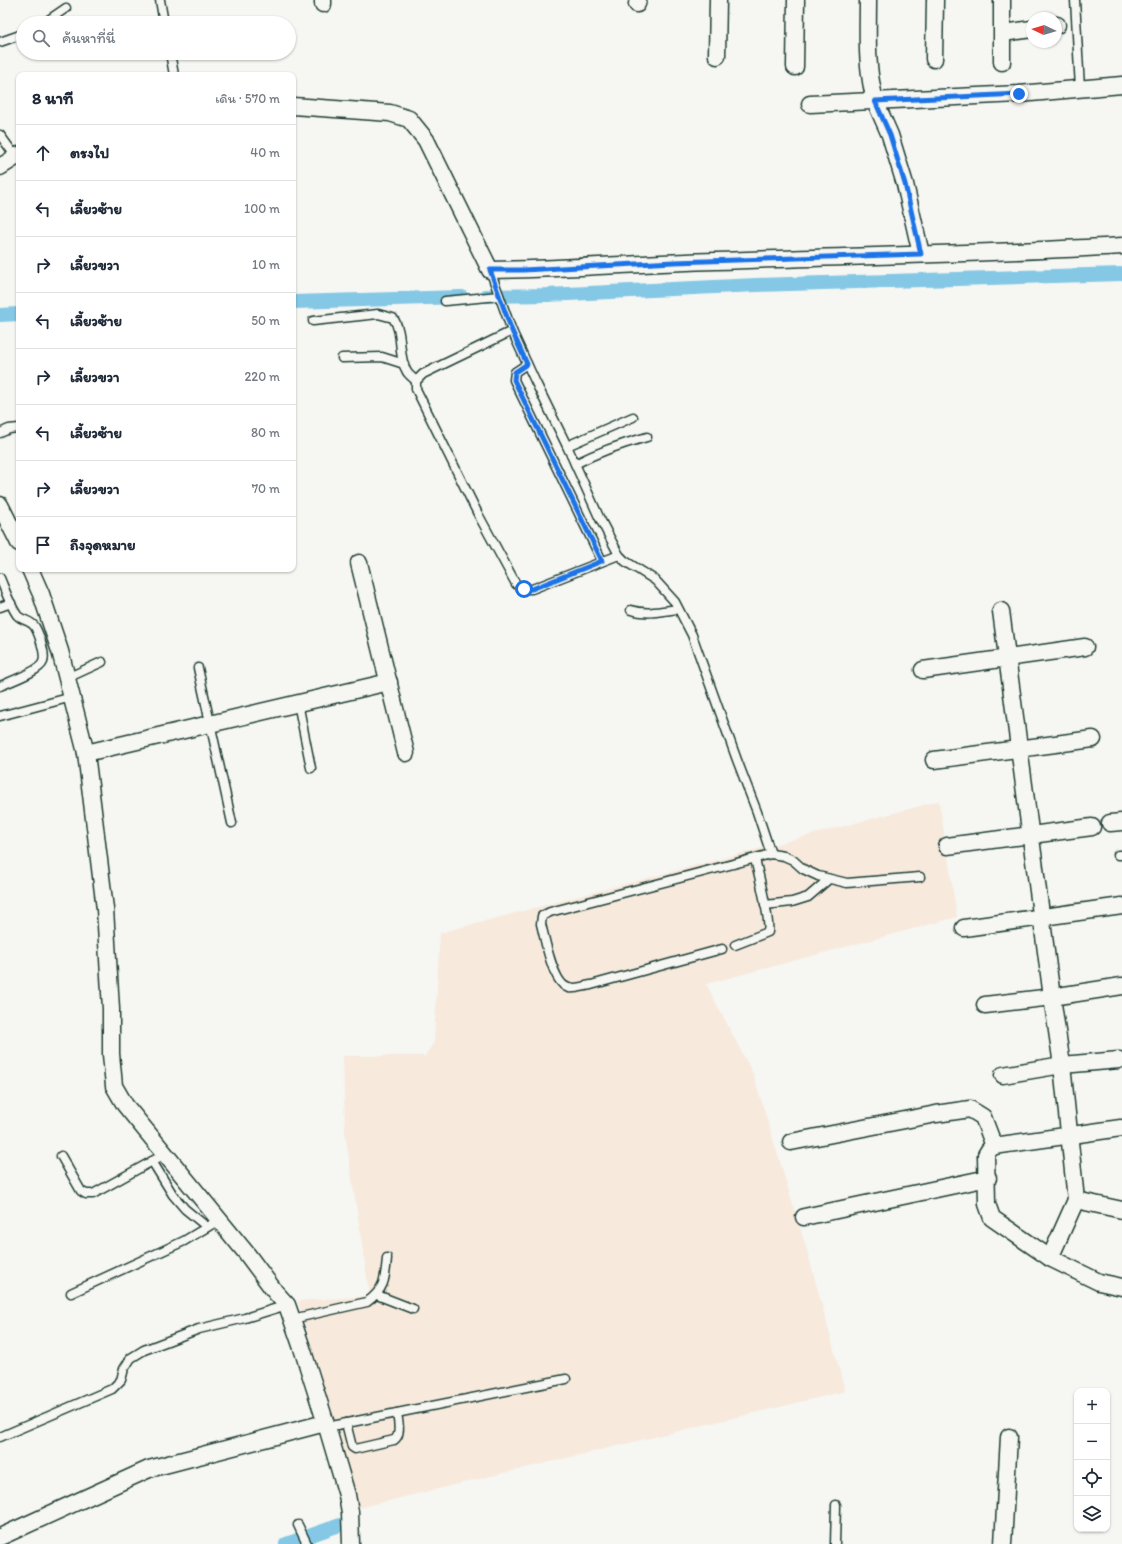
<!DOCTYPE html>
<html lang="th">
<meta charset="utf-8">
<style>
body{margin:0;font-family:Itim,"Playpen Sans Thai",sans-serif;background:#f2f2f3;color:#1f2937}
.controls{position:absolute;right:12px;bottom:12px;display:grid;overflow:hidden;border-radius:8px;box-shadow:0 1px 3px #0004}
.controls button{width:36px;height:36px;display:grid;place-items:center;padding:0;border:0;border-bottom:1px solid #e0e1e3;background:#fff;color:#1f2937;font:20px sans-serif}
.compass{position:absolute;left:1026px;top:12px;width:36px;height:36px;border-radius:50%;background:#fff;box-shadow:0 1px 3px #0004;rotate:274deg}
.stop{position:absolute;width:12px;height:12px;margin:-9px;border:3px solid #1a73e8;border-radius:50%;background:#fff}
.stop.end{background:#1a73e8;border-color:#fff;box-shadow:0 1px 4px #0008}
.list{margin:0;padding:0;list-style:none}
h2{display:flex;justify-content:space-between;align-items:center;height:52px;margin:0;padding:0 16px;font-size:17px}
h2 small{font-size:13px;font-weight:400;color:#747a83}
.list li{display:grid;grid-template-columns:26px 1fr auto;gap:12px;align-items:center;box-sizing:border-box;height:56px;padding:0 16px;border-top:1px solid #e0e1e3}
.list b{display:block;font-size:15px;white-space:nowrap}
.list em{font-size:13px;font-style:normal;color:#747a83}
.icon{flex:none;width:22px;height:22px;fill:none;stroke:currentColor;stroke-width:2;stroke-linecap:round;stroke-linejoin:round}
.map{position:relative;flex:none;width:1122px;height:1544px;overflow:hidden}
.search{position:absolute;background:#fff;box-shadow:0 1px 3px #0004;left:16px;top:16px;width:280px;height:44px;display:flex;align-items:center;gap:10px;box-sizing:border-box;padding:0 14px;border-radius:22px;color:#747a83;font-size:15px}
.panel{position:absolute;background:#fff;box-shadow:0 1px 3px #0004;left:16px;top:72px;width:280px;height:500px;border-radius:8px}
.map>svg:first-child{display:block}
</style>
<div class="map">
<svg width="1122" height="1544" viewBox="0 0 1122 1544">
<rect width="100%" height="100%" fill="#f6f6f2"/>
<filter id="ink" filterUnits="userSpaceOnUse"><feTurbulence type="fractalNoise" baseFrequency=".025" numOctaves="2"/><feDisplacementMap in="SourceGraphic" scale="8" xChannelSelector="R" yChannelSelector="G"/><feConvolveMatrix kernelMatrix="1 2 1 2 8 2 1 2 1" color-interpolation-filters="sRGB"/></filter>
<g filter="url(#ink)">
<path fill="#f7e9dc" d="M939,801l18,116 -251,67 47,90 55,180 37,137 -487,117 -60,-207 72,-5 -25,-164 -2,-76h82l9,-14 6,-109z"/>
<g fill="none" stroke-linecap="round" stroke-linejoin="round">
<g stroke="#84c8e5" stroke-width="14">
<path d="M485,296l62,-1 209,-10 366,-11"/>
<path d="M293,302l169,-5"/>
<path d="M0,315l19,-1"/>
<path d="M286,1544l54,-19"/>
</g>
<g stroke="#1f3d34" stroke-width="11">
<g id="service">
<path d="M160,0l4,23"/>
<path d="M1075,0l5,88"/>
<path d="M44,23l22,-15"/>
<path d="M0,42l23,-8"/>
<path d="M170,53l4,22"/>
<path d="M0,135l16,22"/>
<path d="M490,270l22,61 23,50 32,65 32,71 20,38 6,6 30,19 20,22 17,33 45,125 20,52 14,42"/>
<path d="M445,301l54,-5"/>
<path d="M313,321l65,-7 15,4c11,15 4,38 14,54 2,3 6,6 9,9"/>
<path d="M512,331l-89,43 -7,7v8l62,125 38,70 8,5h8l87,-34"/>
<path d="M342,358l40,-1 22,7"/>
<path d="M527,364l-12,8 -1,8 88,181"/>
<path d="M0,433l9,-4 10,-1"/>
<path d="M567,446l66,-29"/>
<path d="M575,464c23,-12 46,-20 72,-27"/>
<path d="M0,578c5,12 10,27 17,37 5,6 14,5 18,12 4,7 11,27 8,35 -3,9 -34,20 -43,24"/>
<path d="M0,607l11,-4"/>
<path d="M631,610c16,5 31,1 47,-1"/>
<path d="M198,668l34,155"/>
<path d="M67,678l35,-16"/>
<path d="M298,703l13,65"/>
<path d="M0,716l72,-19"/>
<path d="M1118,855h4"/>
<path d="M765,905l27,-3 16,-5 21,-18"/>
<path d="M735,945l33,-13c3,-10 -10,-60 -13,-73"/>
<path d="M722,949l-131,36c-7,1 -15,4 -22,3 -16,-3 -24,-49 -28,-64l1,-8 8,-4 221,-58 13,2 9,4 10,9 15,7 29,7 73,-6"/>
<path d="M61,1156l20,35 5,3h7l72,-40"/>
<path d="M152,1161l21,34 12,14 22,18"/>
<path d="M71,1293l113,-52 35,-21"/>
<path d="M377,1295l36,14"/>
<path d="M292,1319l75,-17c18,-13 18,-23 20,-44"/>
<path d="M346,1423l6,24 3,2 39,-9c8,-5 4,-19 3,-27"/>
<path d="M327,1427l239,-48"/>
<path d="M0,1437l112,-48 9,-9 3,-11 7,-11 13,-8 55,-21 46,-11 42,-13"/>
<path d="M298,1525l9,19"/>
<path d="M835,1544l1,-39"/>
</g>
</g>
<g stroke="#1f3d34" stroke-width="19">
<g id="minor">
<path d="M868,0c0,32 -2,60 5,92"/>
<path d="M323,4v-4"/>
<path d="M637,4l1,-4"/>
<path d="M1056,25h1"/>
<path d="M1003,33l29,-4"/>
<path d="M717,56l1,-56"/>
<path d="M934,59l1,-59"/>
<path d="M1002,62v-62"/>
<path d="M795,67l1,-67"/>
<path d="M875,101l15,34 15,49 16,70"/>
<path d="M810,104l209,-10 103,-9"/>
<path d="M293,106l97,7 19,6 17,21 64,130c75,-1 151,-7 226,-9 135,-5 271,-7 406,-15"/>
<path d="M0,167l19,-12"/>
<path d="M0,505l19,38"/>
<path d="M359,563l47,190"/>
<path d="M30,569l11,25 19,57 26,102 19,156 6,100v45l3,32 11,19 122,149 29,39 11,12 15,43 25,79 20,68 3,17 1,32"/>
<path d="M1001,611l51,386 10,68 14,135 -26,58"/>
<path d="M923,670l162,-23"/>
<path d="M86,753l303,-71"/>
<path d="M934,760l159,-21"/>
<path d="M1110,823l12,-1"/>
<path d="M947,846l145,-19"/>
<path d="M964,928l158,-22"/>
<path d="M985,1005l67,-8 70,-11"/>
<path d="M1003,1075l59,-10 57,-5"/>
<path d="M1121,1128l-127,18 -5,4 -3,5 1,49 5,14 58,40 49,24 23,5"/>
<path d="M791,1142l145,-28 34,-5 13,8 11,29"/>
<path d="M1076,1200l46,10"/>
<path d="M804,1217l184,-39"/>
<path d="M0,1537l149,-68 176,-46"/>
<path d="M1003,1544l6,-107"/>
</g>
</g>
<use href="#service" stroke="#f6f6f2" stroke-width="8"/>
<use href="#minor" stroke="#f6f6f2" stroke-width="16"/>
</g>
</g>
<g fill="none" stroke-linecap="round" stroke-linejoin="round" filter="url(#ink)">
<path stroke="#1a73e8" stroke-width="5" d="M524,589h8l70,-28 -88,-181 1,-8 12,-8 -15,-33 -22,-61h33l151,-8 247,-8 -16,-70 -15,-49 -15,-34 144,-7"/>
</g>
</svg>
<div class="controls">
<button>+</button>
<button>−</button>
<button><svg class="icon" aria-label="locate" viewBox="0 0 24 24"><circle cx="12" cy="12" r="6"/><path d="M12 2v4M12 18v4M2 12h4M18 12h4"/></svg></button>
<button><svg class="icon" aria-label="layers" viewBox="0 0 24 24"><path d="M12 4l9 5-9 5-9-5zM3 14l9 5 9-5"/></svg></button>
</div>
<svg class="compass" viewBox="-18 -18 36 36"><path d="M0-13l5 13h-10z" fill="#e53935"/><path d="M0 13l5-13h-10z" fill="#747a83"/></svg>
<div class="stop" style="left:524px;top:589px"></div>
<div class="stop end" style="left:1019px;top:94px"></div>
<div class="search"><svg class="icon" aria-label="search" viewBox="0 0 24 24"><circle cx="10" cy="10" r="6"/><path d="M15 15l6 6"/></svg>ค้นหาที่นี่</div>
<section class="panel">
<h2>8 นาที<small>เดิน · 570 m</small></h2>
<ul class="list">
<li><svg class="icon" aria-label="ahead" viewBox="0 0 24 24"><path d="M12 20V5M6 11l6-6 6 6"/></svg><div><b>ตรงไป</b></div><em>40 m</em></li>
<li><svg class="icon" aria-label="left" viewBox="0 0 24 24"><path d="M17 20v-9H6M10 6l-5 5 5 5"/></svg><div><b>เลี้ยวซ้าย</b></div><em>100 m</em></li>
<li><svg class="icon" aria-label="right" viewBox="0 0 24 24"><path d="M7 20v-9h11M14 6l5 5-5 5"/></svg><div><b>เลี้ยวขวา</b></div><em>10 m</em></li>
<li><svg class="icon" aria-label="left" viewBox="0 0 24 24"><path d="M17 20v-9H6M10 6l-5 5 5 5"/></svg><div><b>เลี้ยวซ้าย</b></div><em>50 m</em></li>
<li><svg class="icon" aria-label="right" viewBox="0 0 24 24"><path d="M7 20v-9h11M14 6l5 5-5 5"/></svg><div><b>เลี้ยวขวา</b></div><em>220 m</em></li>
<li><svg class="icon" aria-label="left" viewBox="0 0 24 24"><path d="M17 20v-9H6M10 6l-5 5 5 5"/></svg><div><b>เลี้ยวซ้าย</b></div><em>80 m</em></li>
<li><svg class="icon" aria-label="right" viewBox="0 0 24 24"><path d="M7 20v-9h11M14 6l5 5-5 5"/></svg><div><b>เลี้ยวขวา</b></div><em>70 m</em></li>
<li><svg class="icon" aria-label="arrive" viewBox="0 0 24 24"><path d="M6 21V4h12l-3 4 3 4H6"/></svg><div><b>ถึงจุดหมาย</b></div></li>
</ul>
</section>
</div>
